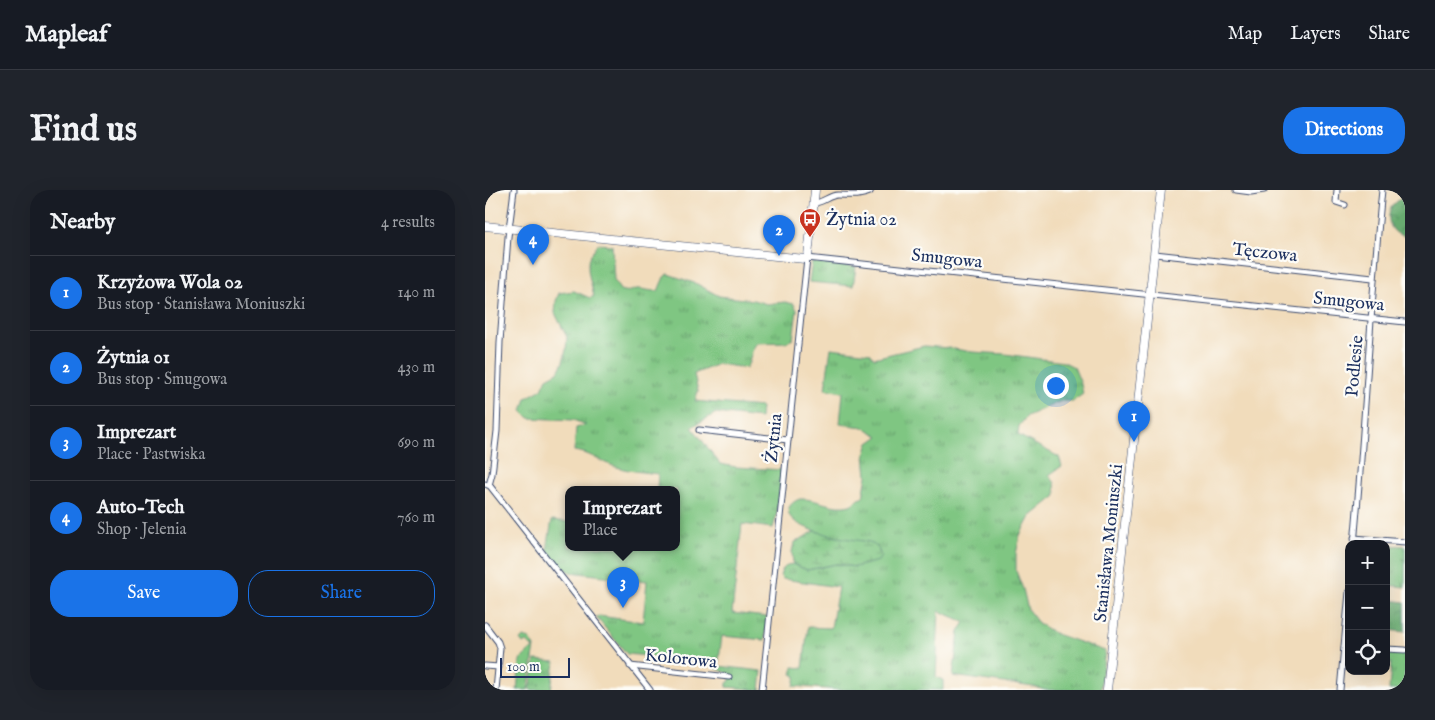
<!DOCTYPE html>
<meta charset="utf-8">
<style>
body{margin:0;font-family:"IM FELL English",serif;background:#20242c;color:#f1f3f6}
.controls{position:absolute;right:15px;bottom:15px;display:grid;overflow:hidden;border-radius:10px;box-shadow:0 5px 20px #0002}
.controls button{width:45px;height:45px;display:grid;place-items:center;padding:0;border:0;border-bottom:1px solid #363941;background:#171b24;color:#f1f3f6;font:25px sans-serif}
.scale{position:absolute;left:15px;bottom:12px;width:70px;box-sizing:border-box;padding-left:5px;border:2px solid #1b2f5e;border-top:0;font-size:14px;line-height:18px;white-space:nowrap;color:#1b2f5e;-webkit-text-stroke:4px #fdfcf7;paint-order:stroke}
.you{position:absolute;left:570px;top:195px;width:18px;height:18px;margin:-12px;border:4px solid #fff;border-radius:50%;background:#1a73e8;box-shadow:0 0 0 8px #1a73e833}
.badge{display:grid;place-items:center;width:32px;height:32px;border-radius:50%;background:#1a73e8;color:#fff;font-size:16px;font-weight:700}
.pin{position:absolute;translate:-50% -41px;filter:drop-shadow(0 1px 2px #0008)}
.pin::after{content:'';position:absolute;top:26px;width:18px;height:15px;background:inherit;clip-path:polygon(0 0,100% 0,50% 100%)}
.popup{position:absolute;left:80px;top:296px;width:115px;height:65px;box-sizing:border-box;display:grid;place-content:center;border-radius:10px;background:#171b24;filter:drop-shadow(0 1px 4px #0005);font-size:16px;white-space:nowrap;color:#9ea1a6}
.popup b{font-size:19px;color:#f1f3f6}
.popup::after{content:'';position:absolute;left:50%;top:100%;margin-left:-10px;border:10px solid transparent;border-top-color:#171b24}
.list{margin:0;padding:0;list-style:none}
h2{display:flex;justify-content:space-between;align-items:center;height:65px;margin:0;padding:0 20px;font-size:21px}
h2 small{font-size:16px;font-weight:400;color:#9ea1a6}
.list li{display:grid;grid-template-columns:32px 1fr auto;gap:15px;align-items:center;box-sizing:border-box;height:75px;padding:0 20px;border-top:1px solid #363941}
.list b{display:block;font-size:19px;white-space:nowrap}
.list p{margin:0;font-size:16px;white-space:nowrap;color:#9ea1a6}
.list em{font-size:16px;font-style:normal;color:#9ea1a6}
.actions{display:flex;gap:10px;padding:15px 20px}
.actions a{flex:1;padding:11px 0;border:1px solid #1a73e8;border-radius:20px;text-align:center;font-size:18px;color:#1a73e8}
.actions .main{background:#1a73e8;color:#fff}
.icon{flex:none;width:28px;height:28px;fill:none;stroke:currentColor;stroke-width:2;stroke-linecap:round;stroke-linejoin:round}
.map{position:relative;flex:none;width:920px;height:500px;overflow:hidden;border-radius:20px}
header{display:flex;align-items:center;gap:30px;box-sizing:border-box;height:70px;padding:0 25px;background:#171b24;border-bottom:1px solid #363941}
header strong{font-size:24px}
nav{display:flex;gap:28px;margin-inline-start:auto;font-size:18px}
.intro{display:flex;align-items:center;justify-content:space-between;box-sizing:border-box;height:120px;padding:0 30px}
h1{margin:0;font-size:35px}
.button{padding:12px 22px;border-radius:20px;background:#1a73e8;color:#fff;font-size:18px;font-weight:700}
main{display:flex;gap:30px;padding:0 30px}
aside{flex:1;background:#171b24;border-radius:20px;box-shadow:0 5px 20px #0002}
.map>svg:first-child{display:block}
</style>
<header>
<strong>Mapleaf</strong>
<nav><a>Map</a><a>Layers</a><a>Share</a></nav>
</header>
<div class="intro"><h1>Find us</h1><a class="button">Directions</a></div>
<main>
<aside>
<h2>Nearby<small>4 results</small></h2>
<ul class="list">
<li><span class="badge">1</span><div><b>Krzyżowa Wola 02</b><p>Bus stop · Stanisława Moniuszki</p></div><em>140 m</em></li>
<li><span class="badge">2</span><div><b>Żytnia 01</b><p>Bus stop · Smugowa</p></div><em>430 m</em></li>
<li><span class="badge">3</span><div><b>Imprezart</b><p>Place · Pastwiska</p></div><em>690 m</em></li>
<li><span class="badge">4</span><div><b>Auto-Tech</b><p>Shop · Jelenia</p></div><em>760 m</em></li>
</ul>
<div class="actions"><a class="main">Save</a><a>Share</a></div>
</aside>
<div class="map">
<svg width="920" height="500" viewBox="0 0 920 500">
<defs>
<pattern id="grass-tufts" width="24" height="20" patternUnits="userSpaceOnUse" patternTransform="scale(1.25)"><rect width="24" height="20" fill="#7fc682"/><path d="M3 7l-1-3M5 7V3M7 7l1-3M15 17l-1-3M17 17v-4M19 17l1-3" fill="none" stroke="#67a16e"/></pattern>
<pattern id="forest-crowns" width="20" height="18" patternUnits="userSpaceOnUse" patternTransform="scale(1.25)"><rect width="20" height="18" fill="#67ab70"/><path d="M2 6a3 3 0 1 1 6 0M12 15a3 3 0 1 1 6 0" fill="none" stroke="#548c5f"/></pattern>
<pattern id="wetland-marsh" width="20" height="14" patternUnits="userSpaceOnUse" patternTransform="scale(1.25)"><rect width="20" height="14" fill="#7fc682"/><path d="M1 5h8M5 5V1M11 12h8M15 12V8" fill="none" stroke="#67a16e"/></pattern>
</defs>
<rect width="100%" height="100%" fill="#fdfcf7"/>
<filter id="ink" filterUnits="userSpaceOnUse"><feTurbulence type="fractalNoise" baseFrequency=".02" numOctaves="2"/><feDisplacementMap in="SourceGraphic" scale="10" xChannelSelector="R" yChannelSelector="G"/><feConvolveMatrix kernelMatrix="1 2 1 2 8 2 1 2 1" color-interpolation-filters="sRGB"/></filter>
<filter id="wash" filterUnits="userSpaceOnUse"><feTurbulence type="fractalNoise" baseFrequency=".0096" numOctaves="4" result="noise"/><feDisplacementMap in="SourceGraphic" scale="20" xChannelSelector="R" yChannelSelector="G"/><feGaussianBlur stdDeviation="1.12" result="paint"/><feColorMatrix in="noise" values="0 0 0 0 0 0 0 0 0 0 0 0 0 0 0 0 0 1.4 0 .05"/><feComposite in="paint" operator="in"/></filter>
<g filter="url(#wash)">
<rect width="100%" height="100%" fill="#f1dcbb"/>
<g fill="url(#grass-tufts)" stroke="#4d7a70">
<path d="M113,54l14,1 2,35 6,10c12,4 11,-2 21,-1 6,1 10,2 17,2l6,-14 4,-3 29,10 22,12 34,4 14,4 18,-2 9,2 3,6 -4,29 -6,3 -30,1c-7,7 -5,16 -11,25l-28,-4 -24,10 4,17 -3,10 66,6 -1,11 -44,-5 -24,14 28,37 16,3 46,3 -5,44 -4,14 -31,-4 -10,89 35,4 -2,23 -43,-4 -4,30 44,5 -2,19 -33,-3v-4l3,-2v-7l-15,-6 -5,-6 -83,-8 -31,-37 3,-1 44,6 4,-41 -77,-9 -12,-8 -11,-14 5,-30 17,2v25h108v-58h-20l1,-15c-15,-2 -32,-3 -47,-9 -15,-5 -20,-12 -37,-14l2,-23 10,-3 -13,-5 -44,-2 -7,-7 4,-13 16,-9 5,-11 11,-6 5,-10 3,-12 1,-13 -12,-24 1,-12 3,-8 15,-2 16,7 4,-2c-5,-24 -12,-31 4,-52z"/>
<path d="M327,72l44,5 -3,19 -44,-4z"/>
<path d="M439,156l25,2 23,4 33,2 59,8 10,5 7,17 2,10 -10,7h-12l-34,15 -8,10 -1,9 41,22 3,9 -13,9 6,8 1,13 -26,21 -10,18 -4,19v17l7,18 5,21 11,14 17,10 49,17 -5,39h-55l-11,-3 -81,-11 6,-44 6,-10 -26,-11 -3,66 7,3v10h-104l-45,-4 2,-10 -4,-2 1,-7 10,1 5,-41 23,1 7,-41 -55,-8 -3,-3 2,-6 5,-5 6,-1 14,6 29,-6 19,3 -18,-30c-11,-3 -54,-12 -48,-29 1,-4 7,-8 11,-9 17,-1 33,11 50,6 4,-2 9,-6 13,-8l4,-21 -2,-21 4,-12 10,-7 -16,-9 -23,-3 3,-32 -18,-3 6,-41 39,5 4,5z"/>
<path d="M901,355l19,1v41l-19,-2z"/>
<path d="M38,447l7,2 5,8 -7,43h-11l3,-30 13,-12 -6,-6 -4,2 -3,-4z"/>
<path d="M901,460l19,2v38h-16l2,-27 -5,-1z"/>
<path d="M50,470l20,2 -4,28h-21z"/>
</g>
<g fill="url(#forest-crowns)" stroke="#416d67">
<path d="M918,7h2v39c-13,-1 -20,-16 -14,-28 2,-4 8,-8 12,-11z"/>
<path d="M905,410l15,2v30l-18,-2z"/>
</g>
<path fill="url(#wetland-marsh)" stroke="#4d7a70" d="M330,341l22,6 33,5 8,6 3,8 -3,5 -23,6 -19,-3 -29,6 -14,-6 -1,-12 2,-9z"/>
</g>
<g filter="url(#ink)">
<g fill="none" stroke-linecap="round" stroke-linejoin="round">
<g stroke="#3b496c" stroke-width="7">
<g id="street">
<path d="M751,0l15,2 13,-2"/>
<path d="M852,0l-1,12 9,3"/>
<path d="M329,13c9,0 15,-8 24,-8 12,0 20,2 32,-3l1,-2"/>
<path d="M670,64l218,24"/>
<path d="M214,240l89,10"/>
<path d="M0,294l5,2 160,204"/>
<path d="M4,295l3,-11 5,-43 3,-89 8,-105 6,-47"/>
<path d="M869,348l51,4"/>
<path d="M869,354c11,-118 16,-236 28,-354"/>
<path d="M0,435l13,17 2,6 -4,42"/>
<path d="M901,459l19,1"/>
<path d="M0,476l14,1"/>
<path d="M145,476l99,11"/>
<path d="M277,500l45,-432 598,64"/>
<path d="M855,500l9,-98"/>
</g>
</g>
<g stroke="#3b496c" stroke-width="9">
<g id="secondary">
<path d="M0,36l320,33 3,-3 7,-66"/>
<path d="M622,500l54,-500"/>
</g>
</g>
<use href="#street" stroke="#fff" stroke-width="5"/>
<use href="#secondary" stroke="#fff" stroke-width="8"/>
</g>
</g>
<defs>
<g id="bus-pin" transform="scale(1.125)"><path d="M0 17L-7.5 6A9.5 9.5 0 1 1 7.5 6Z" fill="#c8321e" stroke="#fdfcf7"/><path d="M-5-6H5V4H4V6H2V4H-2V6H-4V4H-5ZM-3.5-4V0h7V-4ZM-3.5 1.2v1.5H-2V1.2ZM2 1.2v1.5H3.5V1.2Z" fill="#fff"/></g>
</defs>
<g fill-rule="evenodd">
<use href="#bus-pin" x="325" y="29"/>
</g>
<g text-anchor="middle" stroke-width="4.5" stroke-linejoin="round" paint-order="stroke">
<g font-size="18" fill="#1b2f5e" stroke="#fdfcf7" text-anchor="start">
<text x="341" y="35">Żytnia 02</text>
</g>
<g font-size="18" fill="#1b2f5e" stroke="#fdfcf7">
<text transform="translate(780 62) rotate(6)" y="6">Tęczowa</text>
<text transform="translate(462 68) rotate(6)" y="6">Smugowa</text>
<text transform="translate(864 111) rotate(6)" y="6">Smugowa</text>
<text transform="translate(869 176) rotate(-85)" y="6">Podlesie</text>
<text transform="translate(288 248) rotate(-84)" y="6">Żytnia</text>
<text transform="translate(623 353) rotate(-84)" y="6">Stanisława Moniuszki</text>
<text transform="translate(196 468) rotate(6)" y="6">Kolorowa</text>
</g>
</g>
</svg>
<div class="controls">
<button>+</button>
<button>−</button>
<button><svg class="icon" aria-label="locate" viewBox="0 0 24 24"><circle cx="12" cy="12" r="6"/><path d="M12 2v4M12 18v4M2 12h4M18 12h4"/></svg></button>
</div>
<div class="scale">100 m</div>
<div class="you"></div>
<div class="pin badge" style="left:649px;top:252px">1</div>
<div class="pin badge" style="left:294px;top:66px">2</div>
<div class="pin badge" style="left:138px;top:418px">3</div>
<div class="popup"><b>Imprezart</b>Place</div>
<div class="pin badge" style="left:48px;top:75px">4</div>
</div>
</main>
